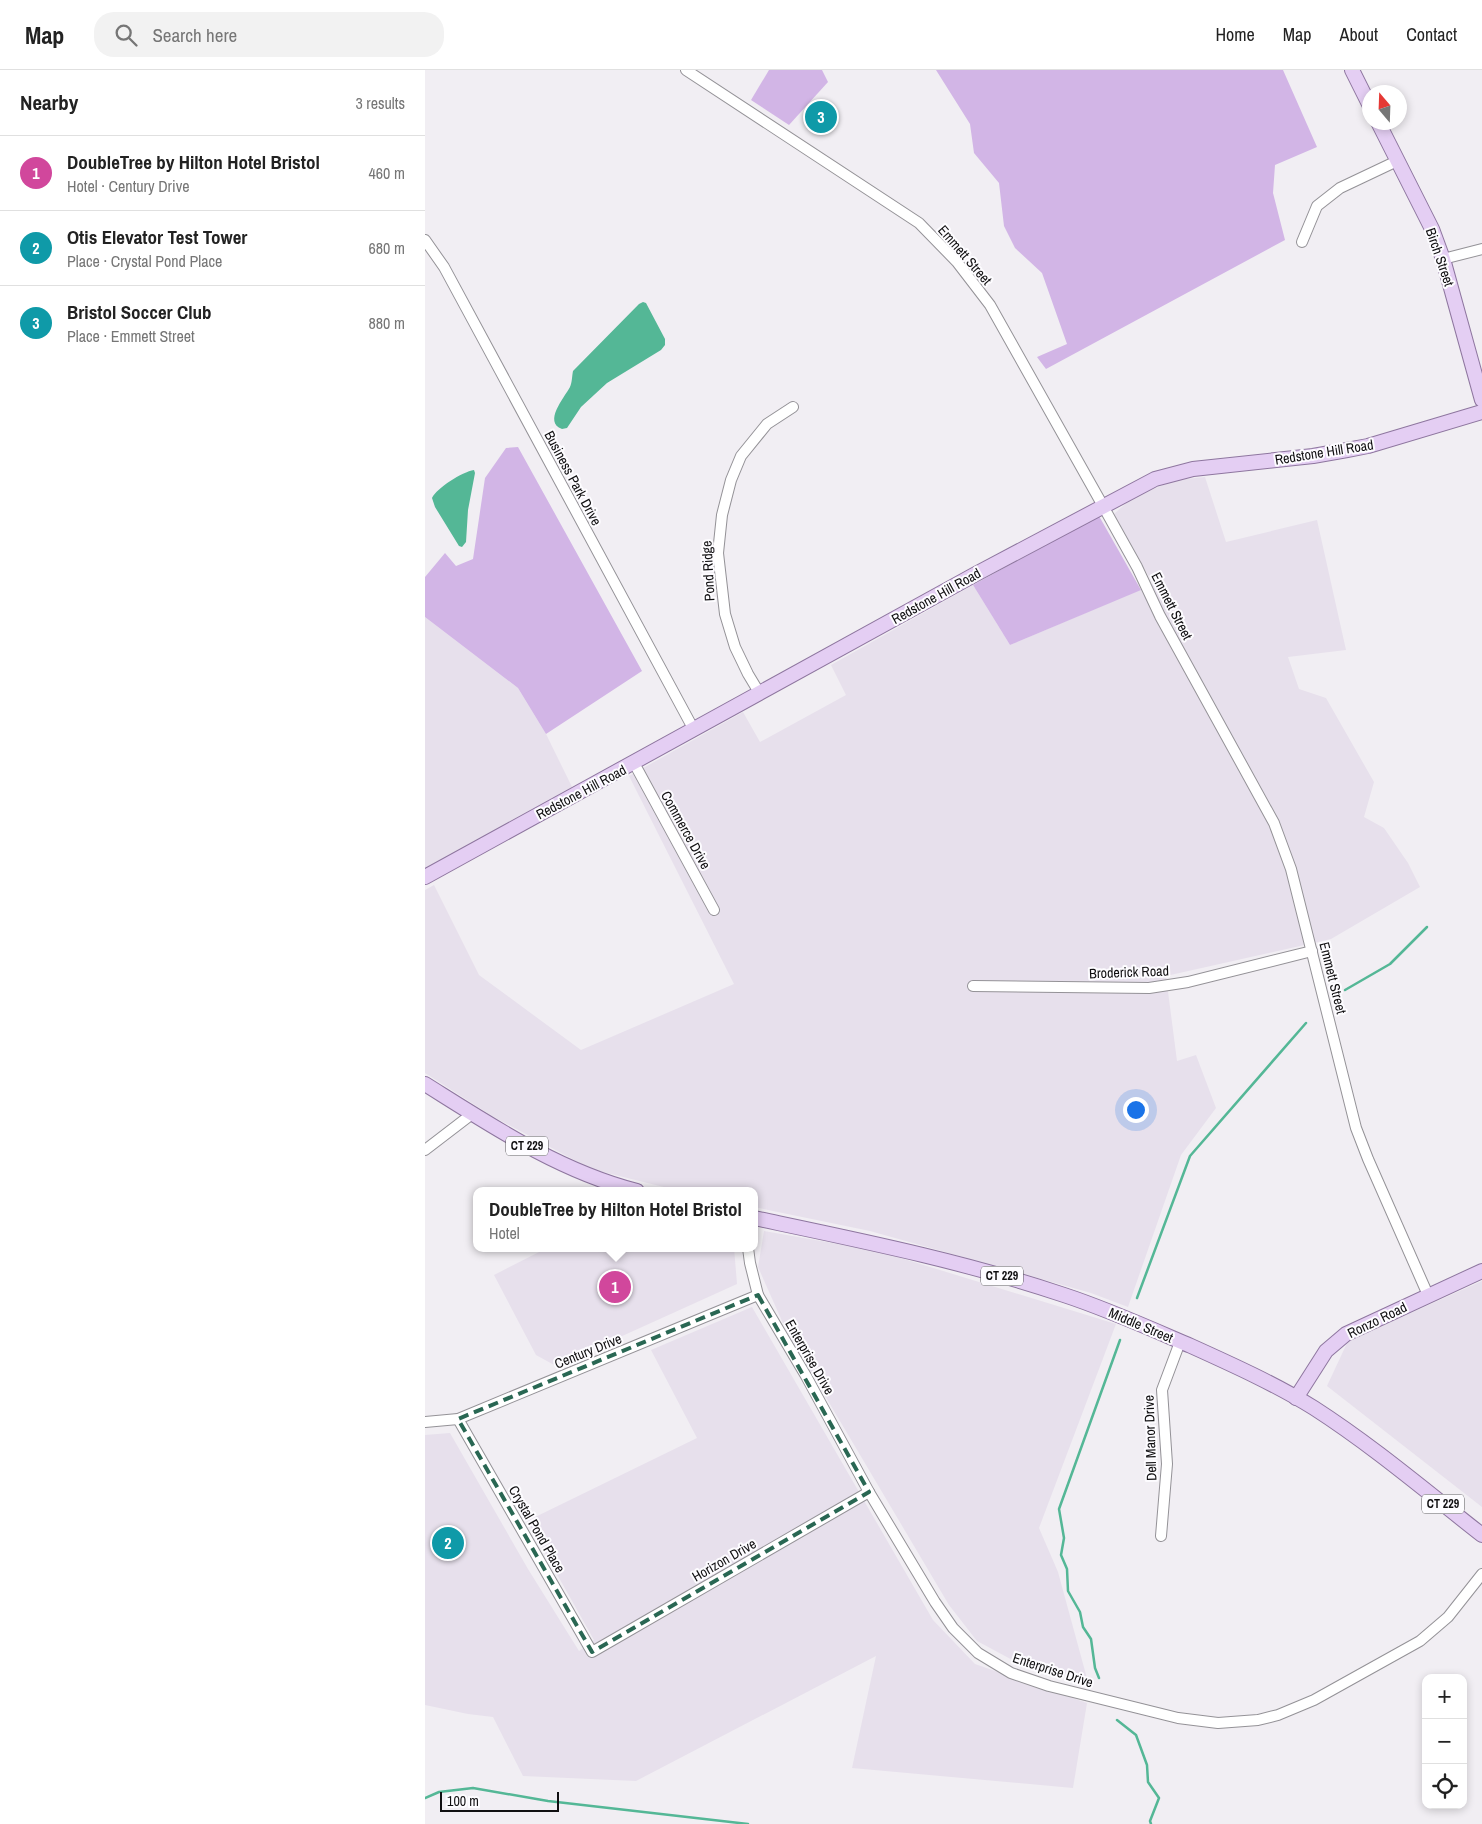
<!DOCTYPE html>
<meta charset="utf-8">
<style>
body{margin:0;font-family:"Archivo Narrow",sans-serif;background:#f2f2f2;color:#222}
.controls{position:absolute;right:15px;bottom:15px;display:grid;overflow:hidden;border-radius:10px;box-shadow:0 2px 8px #0003}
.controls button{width:45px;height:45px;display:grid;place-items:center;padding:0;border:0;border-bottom:1px solid #e0e0e0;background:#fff;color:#222;font:25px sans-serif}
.compass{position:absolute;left:937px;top:15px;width:45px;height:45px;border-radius:50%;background:#fff;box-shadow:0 2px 8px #0003;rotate:341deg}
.scale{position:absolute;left:15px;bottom:12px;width:119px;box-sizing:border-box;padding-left:5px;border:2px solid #100f11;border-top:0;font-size:14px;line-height:18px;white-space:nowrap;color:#100f11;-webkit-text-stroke:4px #fdfcff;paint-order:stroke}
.you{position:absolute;left:710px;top:1039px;width:18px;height:18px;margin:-12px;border:4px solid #fff;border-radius:50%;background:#1a73e8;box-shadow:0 0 0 8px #1a73e833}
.badge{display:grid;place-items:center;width:32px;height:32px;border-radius:50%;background:#0f766e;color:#fff;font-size:16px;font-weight:700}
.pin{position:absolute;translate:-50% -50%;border:2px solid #fff;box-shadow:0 1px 5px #0006}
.popup{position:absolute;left:48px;top:1117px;width:285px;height:65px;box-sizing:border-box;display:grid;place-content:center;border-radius:10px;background:#fff;filter:drop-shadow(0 1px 4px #0005);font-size:16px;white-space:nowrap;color:#767676}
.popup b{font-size:19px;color:#222}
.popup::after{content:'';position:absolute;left:50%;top:100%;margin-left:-10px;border:10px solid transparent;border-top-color:#fff}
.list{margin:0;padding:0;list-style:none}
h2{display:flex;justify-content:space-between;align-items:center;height:65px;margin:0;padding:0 20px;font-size:21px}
h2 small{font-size:16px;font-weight:400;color:#767676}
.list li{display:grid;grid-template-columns:32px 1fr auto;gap:15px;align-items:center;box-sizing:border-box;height:75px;padding:0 20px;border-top:1px solid #e0e0e0}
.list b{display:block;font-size:19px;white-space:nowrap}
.list p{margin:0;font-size:16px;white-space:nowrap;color:#767676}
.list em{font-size:16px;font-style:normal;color:#767676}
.icon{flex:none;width:28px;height:28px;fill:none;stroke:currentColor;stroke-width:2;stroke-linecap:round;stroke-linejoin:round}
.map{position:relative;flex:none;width:1057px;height:1754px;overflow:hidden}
header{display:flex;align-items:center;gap:30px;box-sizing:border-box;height:70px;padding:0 25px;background:#fff;border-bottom:1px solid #e0e0e0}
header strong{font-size:24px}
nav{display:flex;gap:28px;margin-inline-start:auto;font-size:18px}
.search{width:350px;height:45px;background:#f2f2f2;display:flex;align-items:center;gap:12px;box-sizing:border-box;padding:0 18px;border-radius:20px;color:#767676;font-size:19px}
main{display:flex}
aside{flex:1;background:#fff}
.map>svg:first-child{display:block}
</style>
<header>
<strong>Map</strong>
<div class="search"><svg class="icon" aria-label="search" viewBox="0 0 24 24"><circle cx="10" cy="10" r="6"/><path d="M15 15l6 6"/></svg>Search here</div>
<nav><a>Home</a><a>Map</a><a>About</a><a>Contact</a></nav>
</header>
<main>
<aside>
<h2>Nearby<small>3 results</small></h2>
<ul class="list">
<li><span class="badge" style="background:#d1479c">1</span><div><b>DoubleTree by Hilton Hotel Bristol</b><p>Hotel · Century Drive</p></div><em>460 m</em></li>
<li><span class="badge" style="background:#0f9aa8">2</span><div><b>Otis Elevator Test Tower</b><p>Place · Crystal Pond Place</p></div><em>680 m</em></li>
<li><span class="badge" style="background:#0f9aa8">3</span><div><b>Bristol Soccer Club</b><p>Place · Emmett Street</p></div><em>880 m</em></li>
</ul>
</aside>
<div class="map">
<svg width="1057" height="1754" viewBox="0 0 1057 1754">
<rect width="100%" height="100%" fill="#f1eef3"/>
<g fill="#e7e0ec">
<path d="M780,407l21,65 91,-22 29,130 -58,7 11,32 27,9 48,84 -10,35 20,11 24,35 12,24 -89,52 -165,37 11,85 19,-6 20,53 -35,47 -53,152 -37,-14 -221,-62 -116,-24v-16h-74l-89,-22 -99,-53 -67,-43v-183l9,-5 45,90 102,75 153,-66 -105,-208 114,-64 17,30 86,-47 -15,-30 142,-80 37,60 143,-61 -39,-70 19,-17 43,-17z"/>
<path d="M0,547l93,71 28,46 27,55 -148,82z"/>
<path d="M339,1161l114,20 238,73 -77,204 19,44 30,110 -68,-18 -43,-23 -28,-36 -163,-275 -28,-63z"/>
<path d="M122,1178h187l3,36 -181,82 -20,-11 -42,-80z"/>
<path d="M1057,1211v226l-155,-121 21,-45z"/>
<path d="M327,1237l181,313 42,44 112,39 -14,85 -221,-20 24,-112 -240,125 -113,-5 -30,-59 -25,-3 -43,-9v-270l25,-2 78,136 51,82 15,-11 -67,-119 170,-83 -46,-88z"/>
</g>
<g fill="#d2b5e6">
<path d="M344,0h53l6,12 -39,43 -38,-25z"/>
<path d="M511,0h347l34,77 -42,18 -2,28 12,47 -239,129 -9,-12 30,-13 -25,-71 -27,-25 -11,-22 -5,-43 -25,-30 -4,-29z"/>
<path d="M93,377l124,224 -96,63 -28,-46 -93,-71v-40l20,-24 11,13 17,-7 12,-81 21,-30z"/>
<path d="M674,446l42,74 -131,55 -37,-60z"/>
</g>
<g fill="#54b796">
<path d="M218,232l3,1 19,36v6l-4,5 -54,33 -26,24 -14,21 -5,1c-19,-7 2,-31 8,-42 2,-4 2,-11 3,-16l66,-67z"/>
<path d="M49,400l1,3 -7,37 -2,32 -4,5 -3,-1 -24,-39 -3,-9c5,-10 30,-26 42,-28z"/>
</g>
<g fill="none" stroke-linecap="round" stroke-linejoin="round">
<g stroke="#54b796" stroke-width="2.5">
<path d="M920,920l45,-26 37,-37"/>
<path d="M712,1228l53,-142 116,-133"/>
<path d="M674,1608l-4,-10 -4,-29 -8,-12 -3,-15 -12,-21 -1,-22 -6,-14 3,-17 -5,-29 61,-169"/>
<path d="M692,1650l19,15 11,30 1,17 11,16 -9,23 1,3"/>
<path d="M0,1728l14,-6 34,-4 75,13 200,23"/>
</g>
<g stroke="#949297" stroke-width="12">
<g id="minor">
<path d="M261,0l233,153 38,39 33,43 108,192 39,70 23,49 114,207 17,46 65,259 12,31 60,136"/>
<path d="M0,170l19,27 250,463"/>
<path d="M877,172l15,-36 23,-18 57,-27"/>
<path d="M1018,189l39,-10"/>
<path d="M335,624l-12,-20 -13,-27 -10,-33 -7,-61 4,-38 9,-35 10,-24 26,-32 26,-17"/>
<path d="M209,693l80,147"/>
<path d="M548,916l176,2 39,-6 124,-31"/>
<path d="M0,1080l47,-36"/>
<path d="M323,1178l2,15 8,32 48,81 63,116 66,110 18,26 25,25 33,20 38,13 129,32 40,5 40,-3 20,-5 36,-15 106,-59 28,-24 34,-43"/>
<path d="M33,1349l134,233 277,-160"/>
<path d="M0,1352l33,-3 300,-124"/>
<path d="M736,1466l6,-72 -5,-74 18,-48"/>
</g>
</g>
<g stroke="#8e769f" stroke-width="16">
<g id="major">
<path d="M927,0l17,34"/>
<path d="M953,52l54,107 11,30 39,141"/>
<path d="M0,807l549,-302 181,-96 38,-10 120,-13 34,-6 21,-4 114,-34"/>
<path d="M0,1014c67,42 134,87 212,107"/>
<path d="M329,1148c104,22 209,43 310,77 43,14 85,33 127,51 42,19 84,38 123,62 59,38 113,84 168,127"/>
<path d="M871,1328l30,-47 20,-17 136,-63"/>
</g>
</g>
<use href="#minor" stroke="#fff" stroke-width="10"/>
<use href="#major" stroke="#e4cef3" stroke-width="14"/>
</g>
<path fill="none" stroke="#296753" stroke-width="4" stroke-dasharray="10 6" stroke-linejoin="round" d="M333,1225l111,197 -277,160 -134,-233z"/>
<g text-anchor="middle" stroke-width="4" stroke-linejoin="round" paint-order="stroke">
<g fill="#fdfcff" stroke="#575658" stroke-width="1">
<rect x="81" y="1066.5" width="42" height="19" rx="4"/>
<rect x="556" y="1196.5" width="42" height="19" rx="4"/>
<rect x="997" y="1424.5" width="42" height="19" rx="4"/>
</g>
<g font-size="12" font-weight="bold" fill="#100f11">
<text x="102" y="1080">CT 229</text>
<text x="577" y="1210">CT 229</text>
<text x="1018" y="1438">CT 229</text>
</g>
<g font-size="14" fill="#100f11" stroke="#fdfcff">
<text transform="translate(540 185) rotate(49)" y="5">Emmett Street</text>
<text transform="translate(1015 187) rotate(71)" y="5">Birch Street</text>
<text transform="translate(899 382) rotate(-9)" y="5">Redstone Hill Road</text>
<text transform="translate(148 408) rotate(62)" y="5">Business Park Drive</text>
<text transform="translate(283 501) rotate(-93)" y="5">Pond Ridge</text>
<text transform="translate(511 526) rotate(-29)" y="5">Redstone Hill Road</text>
<text transform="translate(747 536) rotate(63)" y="5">Emmett Street</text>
<text transform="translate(156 722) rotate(-28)" y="5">Redstone Hill Road</text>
<text transform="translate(261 760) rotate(61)" y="5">Commerce Drive</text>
<text transform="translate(704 902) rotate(-2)" y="5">Broderick Road</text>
<text transform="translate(908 908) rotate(76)" y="5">Emmett Street</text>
<text transform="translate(952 1250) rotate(-26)" y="5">Ronzo Road</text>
<text transform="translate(716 1255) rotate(23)" y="5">Middle Street</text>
<text transform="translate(163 1281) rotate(-22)" y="5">Century Drive</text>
<text transform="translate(385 1287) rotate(60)" y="5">Enterprise Drive</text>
<text transform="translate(725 1368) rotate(-92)" y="5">Dell Manor Drive</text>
<text transform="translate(112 1459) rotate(60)" y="5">Crystal Pond Place</text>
<text transform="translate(299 1490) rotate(-30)" y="5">Horizon Drive</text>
<text transform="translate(628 1600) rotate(18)" y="5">Enterprise Drive</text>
</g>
</g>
</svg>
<div class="controls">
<button>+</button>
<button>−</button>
<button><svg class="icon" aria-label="locate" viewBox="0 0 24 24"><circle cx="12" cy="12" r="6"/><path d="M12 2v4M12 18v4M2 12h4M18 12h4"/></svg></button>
</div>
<svg class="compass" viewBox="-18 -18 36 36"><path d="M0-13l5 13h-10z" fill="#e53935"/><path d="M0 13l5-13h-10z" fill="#767676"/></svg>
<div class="scale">100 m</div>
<div class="you"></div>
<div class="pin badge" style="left:190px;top:1217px;background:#d1479c">1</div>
<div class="popup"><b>DoubleTree by Hilton Hotel Bristol</b>Hotel</div>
<div class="pin badge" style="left:23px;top:1473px;background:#0f9aa8">2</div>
<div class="pin badge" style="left:396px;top:47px;background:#0f9aa8">3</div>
</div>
</main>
